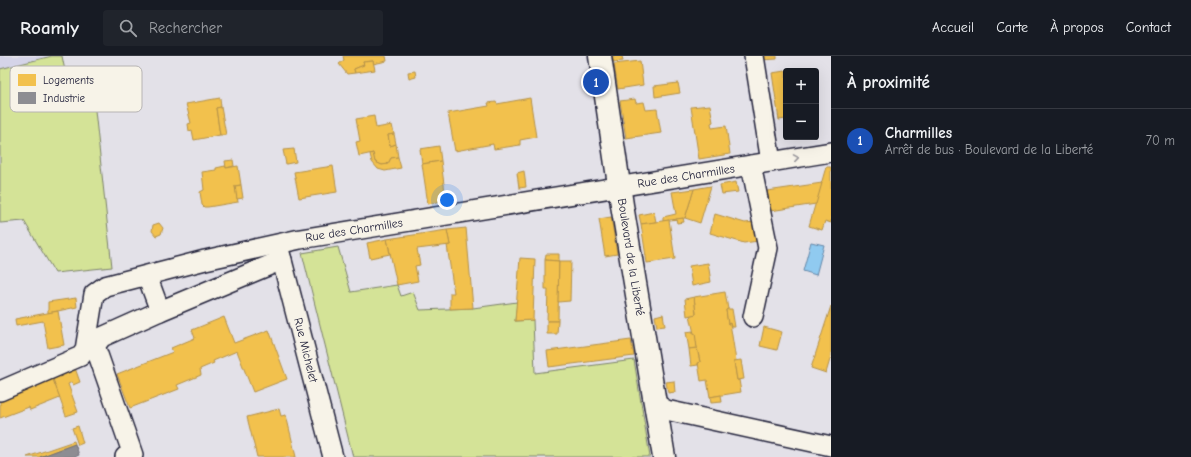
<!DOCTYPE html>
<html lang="fr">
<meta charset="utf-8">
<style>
body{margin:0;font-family:"Comic Neue",sans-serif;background:#20242c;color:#f1f3f6}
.controls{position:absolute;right:12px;top:12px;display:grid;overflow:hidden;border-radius:4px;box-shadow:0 4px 16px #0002}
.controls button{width:36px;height:36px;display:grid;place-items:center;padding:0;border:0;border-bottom:1px solid #363941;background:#171b24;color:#f1f3f6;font:20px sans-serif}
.you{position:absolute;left:447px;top:144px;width:14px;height:14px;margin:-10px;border:3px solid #fff;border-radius:50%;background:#1a73e8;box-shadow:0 0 0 6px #1a73e833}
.badge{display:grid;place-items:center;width:26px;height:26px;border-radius:50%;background:#d1495b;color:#fff;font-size:13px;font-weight:700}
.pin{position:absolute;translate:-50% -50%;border:2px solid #fff;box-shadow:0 1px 4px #0006}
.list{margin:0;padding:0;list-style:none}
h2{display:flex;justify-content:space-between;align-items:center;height:52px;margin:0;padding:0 16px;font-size:17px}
h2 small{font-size:13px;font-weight:400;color:#9ea1a6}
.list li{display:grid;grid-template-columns:26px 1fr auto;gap:12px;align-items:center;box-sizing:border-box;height:64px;padding:0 16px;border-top:1px solid #363941}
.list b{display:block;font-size:15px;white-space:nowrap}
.list p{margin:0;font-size:13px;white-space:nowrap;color:#9ea1a6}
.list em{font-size:13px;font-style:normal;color:#9ea1a6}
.icon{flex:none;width:22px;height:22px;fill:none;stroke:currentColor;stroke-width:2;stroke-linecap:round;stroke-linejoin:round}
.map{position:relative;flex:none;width:831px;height:401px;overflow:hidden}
header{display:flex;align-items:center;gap:24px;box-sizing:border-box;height:56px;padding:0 20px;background:#171b24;border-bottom:1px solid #363941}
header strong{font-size:19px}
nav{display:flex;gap:22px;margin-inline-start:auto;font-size:14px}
.search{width:280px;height:36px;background:#20242c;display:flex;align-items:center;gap:10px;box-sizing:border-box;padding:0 14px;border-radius:4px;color:#9ea1a6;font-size:15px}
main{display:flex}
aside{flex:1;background:#171b24}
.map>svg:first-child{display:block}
</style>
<header>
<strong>Roamly</strong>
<div class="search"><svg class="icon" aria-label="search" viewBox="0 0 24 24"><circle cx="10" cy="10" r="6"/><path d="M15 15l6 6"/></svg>Rechercher</div>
<nav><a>Accueil</a><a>Carte</a><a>À propos</a><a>Contact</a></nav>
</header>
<main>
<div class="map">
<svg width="831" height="401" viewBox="0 0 831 401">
<rect width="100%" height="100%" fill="#e3e1e8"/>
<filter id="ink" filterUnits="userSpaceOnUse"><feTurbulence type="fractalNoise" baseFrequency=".025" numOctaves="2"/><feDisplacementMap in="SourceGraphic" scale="8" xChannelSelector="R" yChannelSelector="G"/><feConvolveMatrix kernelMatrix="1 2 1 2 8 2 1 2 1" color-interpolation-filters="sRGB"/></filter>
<g filter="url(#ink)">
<path fill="#d5d4e8" d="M0,0h52l-52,13z"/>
<g fill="#d4e397" stroke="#7b8269">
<path d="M52,0h10l7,35 24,1 19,175 -57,6 -31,-52 -24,2v-154z"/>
<path d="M338,191l13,45 46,-7 4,11 12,-4 7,18 53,-2 44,-6 -2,19 18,-1 2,53 99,-13 16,97h-297l-51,-204z"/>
</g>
<path fill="#90caf0" stroke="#6487a8" d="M811,186l13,3 -8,30 -13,-4z"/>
<g fill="#f2c14e" stroke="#b49148">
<path d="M343,0h43l1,5 -14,3v-3l-10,1 1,3 -10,4 1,4 -8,1 -8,-10 5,-4z"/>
<path d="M612,0h10l1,5 -10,1z"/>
<path d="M759,0h18v3l-17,1z"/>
<path d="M373,5l2,9 -20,3 -1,-4 10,-4 -1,-3z"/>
<path d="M640,5l3,24 -25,4 -4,-25z"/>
<path d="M798,13l1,2h-13v48l-7,1 -7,-47z"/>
<path d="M415,15l1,6 -7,2 -1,-7z"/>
<path d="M678,27l2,10 -25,4 -1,-11z"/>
<path d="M220,42l1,9 -5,1 4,27 -26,5 -2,-10 -3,1 -1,-7 3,-1 -5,-19z"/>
<path d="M530,42l6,39 -16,3v5l-26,4 -1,-5 -38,7 -7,-38 41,-7 -1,-3 8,-1 1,2z"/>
<path d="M635,43l1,4 8,-1 2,8 11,-1 4,24 -35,5 -6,-37z"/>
<path d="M710,49l3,17 -2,1 1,5 14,-2 4,28 -31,5 -8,-52z"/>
<path d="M221,51l5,28h-6l-4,-27z"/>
<path d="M374,60l2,12 16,-3 2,9 -6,1 2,11 6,-2 2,13 -7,1 -2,4 -3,3h-4l-5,-2 -3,-3 -1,-7 -14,3 -3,-14 4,-1 -4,-22z"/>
<path d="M394,78l2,10 -6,2 -2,-11z"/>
<path d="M439,90l2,15 -19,3 -2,-15z"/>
<path d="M294,93l2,13 -10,2 -3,-14z"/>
<path d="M373,97l2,9 7,3 6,-1 3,-6 7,-1 3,11 -16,3 -7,-2 -6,-7 -2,-8z"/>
<path d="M233,104l1,6 -8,2 -1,-7z"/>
<path d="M441,105l5,39 -18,4 -6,-40z"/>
<path d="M225,110l1,2 12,-2 3,19 -6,1 3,16 -30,5h-4l-2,-2 -2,-13 4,-2 -2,-18 14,-2v-2z"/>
<path d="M333,110l4,26 -38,6 -5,-26z"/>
<path d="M826,111h5v56l-6,-2 -3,9 -13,-4z"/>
<path d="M524,115l2,16 -7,1 -2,-15z"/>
<path d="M736,126l2,10 -16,2 -2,-9z"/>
<path d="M822,127l-6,21 -46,7 -3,-20z"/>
<path d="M241,129l2,13 -6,1 -2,-13z"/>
<path d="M711,130l-11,37 -15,-5 9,-29z"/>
<path d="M694,133l-9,29 -22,3v-4l13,-3 -4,-22z"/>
<path d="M654,156l2,10 -15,2 -2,-9z"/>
<path d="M715,158l30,9 9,-1 4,19 -14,2 -34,-10z"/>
<path d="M611,161l6,37 -12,2 -6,-37z"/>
<path d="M683,162l1,4 -7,1 -1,-4z"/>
<path d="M669,164l6,39 -28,4 -6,-39z"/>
<path d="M159,167l4,5 -2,6 -5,2 -4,-5 1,-6z"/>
<path d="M466,172l7,80 -23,1v-16h4l-7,-48h3l-3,-15z"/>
<path d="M447,174l3,15 -33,4 3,16 -5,1 3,15 -21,4 -10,-46z"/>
<path d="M387,183l3,15 -20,4 -3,-15z"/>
<path d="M546,198h13v7l-14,-1z"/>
<path d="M520,202l15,1 -2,61 -18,1z"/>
<path d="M545,204l14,1 -1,60h-11l1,-32h-3z"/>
<path d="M559,205h12l-1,40 -12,1z"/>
<path d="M708,207l3,19 -19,4 -3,-20z"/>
<path d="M725,236l3,17 -2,1 2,14 2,-1 6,38h-2l3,19h2l2,12 -31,5 -3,-17 -6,1 -3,-18 2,-1 -10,-47 6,-1 -2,-17z"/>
<path d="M694,241l2,17 -9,2 -2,-17z"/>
<path d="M76,242l1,9 -29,6v-11z"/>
<path d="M831,250v50l-5,17 -15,-5z"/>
<path d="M728,253h4l3,18h-4l-1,-4 -2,1 -2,-14z"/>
<path d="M58,255l6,34 -16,3 -5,-27 -27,5 -1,-7z"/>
<path d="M663,258l2,12 -8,1 -2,-11z"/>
<path d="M224,261l10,26 35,-13 18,49 -34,13 -16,-41 -24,10 1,2 -14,6 1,6 -24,10 2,4 -49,19 -13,-34 56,-22 -2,-4 24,-10 -3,-8z"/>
<path d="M547,265h11l-1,13h-10z"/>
<path d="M764,271l18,5 -5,18 -17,-4z"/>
<path d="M693,275v3l2,-1 2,15 -8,1 -3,-17z"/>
<path d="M631,284l3,16 -85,11 -2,-16z"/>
<path d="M697,292l3,14 -2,1v2l-7,1 -2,-17z"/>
<path d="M741,304l3,19 -7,1 -3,-19z"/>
<path d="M75,312l5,14 -7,3 -1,-3 -4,2 10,28 -12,4 -14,-39z"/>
<path d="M52,321l8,21 -30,12 -1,-3 -29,11v-19z"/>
<path d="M674,325l1,11 -7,1 -2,-11z"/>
<path d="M721,339l1,7 -11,1 -1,-6z"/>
<path d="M279,353l2,7 5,-1 10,42h-39l-10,-40z"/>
<path d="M78,370l5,17 -5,2 -6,-17z"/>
<path d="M74,385l1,3 -35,13h-13z"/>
</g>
<path fill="#8d8d92" stroke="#6d6d78" d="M75,388l4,11 -5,2h-34z"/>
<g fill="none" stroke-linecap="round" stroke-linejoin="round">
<g stroke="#22223b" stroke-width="22">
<g id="minor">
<path d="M754,0l17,106"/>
<path d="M751,109l17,83 -15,69"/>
<path d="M279,193l54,208"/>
<path d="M147,220l13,35"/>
<path d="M0,335l81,-35 4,-6 9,-56 11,-8 100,-26 95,-21 531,-87"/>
<path d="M656,348l10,6 165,36"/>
<path d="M125,401l8,-2 -38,-109 7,-9 58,-26 122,-51"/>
</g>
</g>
<g stroke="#22223b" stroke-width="25">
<path id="major" d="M600,0l22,149 42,252"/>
</g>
<use href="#minor" stroke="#f7f3e8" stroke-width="19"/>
<use href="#major" stroke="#f7f3e8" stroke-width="22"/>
</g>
<defs><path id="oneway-chevron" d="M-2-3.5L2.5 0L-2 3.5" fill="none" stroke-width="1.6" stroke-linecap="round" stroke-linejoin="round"/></defs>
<use stroke="#97959a" href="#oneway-chevron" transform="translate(796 102) rotate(-9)"/>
</g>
<g text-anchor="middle" stroke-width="4" stroke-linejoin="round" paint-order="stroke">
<g font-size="12" fill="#22223b" stroke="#f7f3e8">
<text transform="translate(686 120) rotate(-9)" y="4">Rue des Charmilles</text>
<text transform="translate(354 174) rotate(-9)" y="4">Rue des Charmilles</text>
<text transform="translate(631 201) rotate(81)" y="4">Boulevard de la Liberté</text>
<text transform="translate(306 294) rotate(76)" y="4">Rue Michelet</text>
</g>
</g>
<rect x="10" y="10" width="132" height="46" rx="6" fill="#f7f3e8" stroke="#b7b4b4" stroke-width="1"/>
<rect x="18" y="18" width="18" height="12" fill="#f2c14e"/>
<rect x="18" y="36" width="18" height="12" fill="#8d8d92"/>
<g font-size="11" fill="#22223b">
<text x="43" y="28">Logements</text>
<text x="43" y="46">Industrie</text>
</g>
</svg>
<div class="controls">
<button>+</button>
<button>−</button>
</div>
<div class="you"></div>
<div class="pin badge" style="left:596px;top:26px;background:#1a4fb4">1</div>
</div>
<aside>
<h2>À proximité<small></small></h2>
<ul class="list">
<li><span class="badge" style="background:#1a4fb4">1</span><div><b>Charmilles</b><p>Arrêt de bus · Boulevard de la Liberté</p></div><em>70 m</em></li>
</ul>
</aside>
</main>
